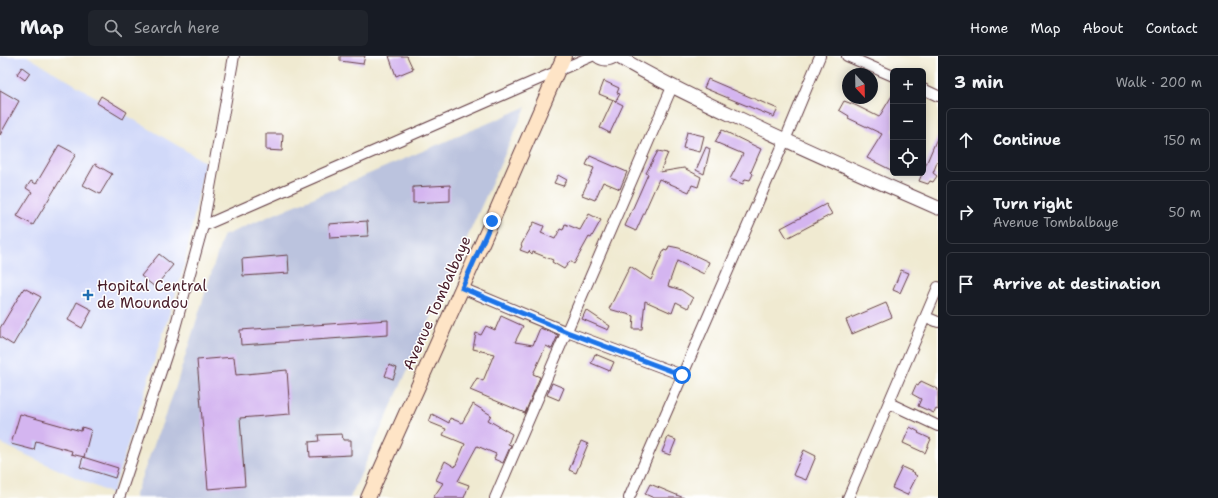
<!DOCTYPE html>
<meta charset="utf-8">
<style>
body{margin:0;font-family:"Shantell Sans",sans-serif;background:#20242c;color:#f1f3f6}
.controls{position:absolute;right:12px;top:12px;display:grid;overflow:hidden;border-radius:6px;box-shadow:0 2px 10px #0003}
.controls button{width:36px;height:36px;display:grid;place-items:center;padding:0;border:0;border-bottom:1px solid #363941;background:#171b24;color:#f1f3f6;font:20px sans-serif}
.compass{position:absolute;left:842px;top:12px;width:36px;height:36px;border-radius:50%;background:#171b24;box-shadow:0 2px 10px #0003;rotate:158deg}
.stop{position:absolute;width:12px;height:12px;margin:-9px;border:3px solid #1a73e8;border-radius:50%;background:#fff}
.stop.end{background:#1a73e8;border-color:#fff;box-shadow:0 1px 4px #0008}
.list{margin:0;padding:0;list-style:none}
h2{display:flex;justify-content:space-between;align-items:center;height:52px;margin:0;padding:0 16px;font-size:17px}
h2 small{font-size:13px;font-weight:400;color:#9ea1a6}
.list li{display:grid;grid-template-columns:26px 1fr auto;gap:12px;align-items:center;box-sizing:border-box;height:64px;margin:0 8px 8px;padding:0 8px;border:1px solid #363941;border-radius:6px}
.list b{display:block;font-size:15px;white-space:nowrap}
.list p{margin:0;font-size:13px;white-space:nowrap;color:#9ea1a6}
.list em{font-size:13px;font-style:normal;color:#9ea1a6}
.icon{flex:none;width:22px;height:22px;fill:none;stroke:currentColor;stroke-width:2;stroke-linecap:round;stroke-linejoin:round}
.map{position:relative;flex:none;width:938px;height:442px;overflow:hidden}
header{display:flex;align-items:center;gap:24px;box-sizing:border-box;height:56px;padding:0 20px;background:#171b24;border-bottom:1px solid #363941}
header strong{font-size:19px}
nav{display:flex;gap:22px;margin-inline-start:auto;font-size:14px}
.search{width:280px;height:36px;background:#20242c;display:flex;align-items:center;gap:10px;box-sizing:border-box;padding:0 14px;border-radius:6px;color:#9ea1a6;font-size:15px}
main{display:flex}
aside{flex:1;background:#171b24}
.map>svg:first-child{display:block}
</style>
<header>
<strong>Map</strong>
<div class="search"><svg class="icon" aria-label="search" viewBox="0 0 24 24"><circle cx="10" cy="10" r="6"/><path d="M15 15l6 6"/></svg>Search here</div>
<nav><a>Home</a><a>Map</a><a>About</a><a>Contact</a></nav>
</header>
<main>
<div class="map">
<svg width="938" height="442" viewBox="0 0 938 442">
<rect width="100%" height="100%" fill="#fff"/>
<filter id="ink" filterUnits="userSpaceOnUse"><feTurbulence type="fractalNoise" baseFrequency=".025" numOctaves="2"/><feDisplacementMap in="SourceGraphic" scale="8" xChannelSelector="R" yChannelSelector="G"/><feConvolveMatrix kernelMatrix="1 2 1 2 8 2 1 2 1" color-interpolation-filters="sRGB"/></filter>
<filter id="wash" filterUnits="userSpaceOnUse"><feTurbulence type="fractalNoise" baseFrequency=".012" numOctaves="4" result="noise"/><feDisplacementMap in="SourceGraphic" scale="16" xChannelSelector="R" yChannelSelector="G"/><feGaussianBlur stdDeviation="0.9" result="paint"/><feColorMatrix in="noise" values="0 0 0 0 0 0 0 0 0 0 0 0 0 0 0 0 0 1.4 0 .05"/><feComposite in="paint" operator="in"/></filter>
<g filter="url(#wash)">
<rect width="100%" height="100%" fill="#f0ead1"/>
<path fill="#d1d9f9" d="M0,0h27l178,106 -22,109 -71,223 -112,-51z"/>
<path fill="#bbc3de" d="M526,51l-176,391h-214l-2,-1 40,-105 49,-156z"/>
<g id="blocks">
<g fill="#d4b5f0">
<path d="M340,0h25l-2,8 -23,-3z"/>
<path d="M389,0h18l6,13 -17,7z"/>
<path d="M22,11l8,6 -5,7 -8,-6z"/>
<path d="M708,23l70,30 -4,8 -70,-29z"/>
<path d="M604,25l15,7 -2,5 3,1 -4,7 -17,-7z"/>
<path d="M0,34l19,11 -19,34z"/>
<path d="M893,38v77l-26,-13 15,-24 -34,-16 1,-2 -10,-6 5,-9 11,4 24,12z"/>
<path d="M101,40l26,16 -4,7 -26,-16z"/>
<path d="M613,44l10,5 -13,28 -10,-5z"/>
<path d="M722,74l39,19 -10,23 2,2 -3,6 -5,-1 -2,5 -13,-5 13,-25 -28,-12z"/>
<path d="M687,76l17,4 -4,16 -17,-4z"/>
<path d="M266,78h17l-1,17 -16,-1z"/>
<path d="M938,80v24l-5,13 4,3 -4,6 -3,-1 -2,3 -9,-3z"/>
<path d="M59,89l17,9 -43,71 -16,-9 15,-24 -6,-4 5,-7 5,3z"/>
<path d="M706,91l4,2 -6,25 -8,-4z"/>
<path d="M658,95l10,2 -8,19 24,-4 17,9 -3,10 -6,-2 -3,7 -30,-13 -23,52 -11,-5 23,-52 -2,-1z"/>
<path d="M590,100l37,16 -7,17 -17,-7 -8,18 -13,-5 12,-27 -8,-3z"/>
<path d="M95,108l17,10 -12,20 -17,-9z"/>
<path d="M558,119l9,5 -4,6 -9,-3z"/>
<path d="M450,129v16l-37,2v-16z"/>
<path d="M826,148l6,10 -45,24 -6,-10z"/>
<path d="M589,158l12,6 -10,18 -2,-1 -15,27 -4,-3 -6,8 -12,-7 1,-2 -20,-8 -1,2 -3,-3 -1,2 -8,-3 2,-4 -1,-1 13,-23 10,4 -3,7 14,6 5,-10 3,1 2,-6 15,6z"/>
<path d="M367,165l1,15 -38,2 -1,-14z"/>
<path d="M669,190l10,2 30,14 -5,12 -27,-13 -9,25 13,4 12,8 -5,10 -12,-6 -4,11 -27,-12 -3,28h-9l1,-13 -25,-7 21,-43 21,14 13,-30 3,1z"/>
<path d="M159,198l14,11 -18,22 -14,-11z"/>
<path d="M288,199l1,18 -46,3 -1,-17z"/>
<path d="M901,214l8,3 -9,20 -7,-3z"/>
<path d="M24,232l17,9 -28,48 -13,-8v-9z"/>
<path d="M77,246l15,8 -10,18 -14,-8z"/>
<path d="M886,247l6,14 -40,17 -6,-14z"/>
<path d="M586,254l24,16 -2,4 -26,-11z"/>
<path d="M501,260l22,10 -8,16 18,3 7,-17 18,7 -6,14 -6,-3 -13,28 7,3 -15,36 -55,-23 7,-12 6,3 11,-27 -21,-5 3,-16 5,2 5,-9 9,4z"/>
<path d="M388,264v15l-147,10 -1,-15z"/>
<path d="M595,298l19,8 -4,9 -19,-8z"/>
<path d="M234,301l2,18 51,-5 3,44 -50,4 5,68 -37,3 -11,-129z"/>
<path d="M389,309l8,3 -4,11 -8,-3z"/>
<path d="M921,325l17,8v21l-2,-1 -2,4 -16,-7 3,-7 -9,-5 4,-9 2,1z"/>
<path d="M552,327l12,5 -5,12 -12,-5z"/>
<path d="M473,348l18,11 -3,5 24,14 -4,10 3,1 -8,18 -9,-4 2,-5 -19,-8 -19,35 11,4 -5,13h-31l10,-15 -7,-3 9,-19 10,6 10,-23 -22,-9 3,-6 -17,-7 3,-8 17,9 1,-5 12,5z"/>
<path d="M20,358l61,17 1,-4 9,3 -7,27 -13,-3 1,-3 -36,-10 -2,9 -23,-6z"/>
<path d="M910,371l9,5 -1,1 13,6 -6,14 -22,-10z"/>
<path d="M342,378l1,6h8v15l-41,2 -1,-15 10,-1 -1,-6z"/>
<path d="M668,381l8,3 -6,15 -8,-3z"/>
<path d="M581,385l7,3 -12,29 -7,-3z"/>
<path d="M804,394l12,6 -10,24 -13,-5z"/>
<path d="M83,401l35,11 -3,10 -35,-11z"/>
<path d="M902,411l13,6 -1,1 3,2 -10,19 -15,-7z"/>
<path d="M650,428l34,14h-30l-9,-4z"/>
</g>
</g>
</g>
<g filter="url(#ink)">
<use href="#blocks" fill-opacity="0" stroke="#633d44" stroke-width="1"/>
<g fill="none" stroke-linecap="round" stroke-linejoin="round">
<g stroke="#633d44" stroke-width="12">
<g id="minor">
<path d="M847,0l46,20"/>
<path d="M923,33l15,7"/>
<path d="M203,170l389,-170"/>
<path d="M462,232l105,44 115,43"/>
<path d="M926,261l12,5"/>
<path d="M889,347l49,23"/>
<path d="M119,442l54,-163 30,-109 31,-170"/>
<path d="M495,442l177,-411"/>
<path d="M629,442l156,-358 35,-84"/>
<path d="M848,442l90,-211"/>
</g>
</g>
<g stroke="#633d44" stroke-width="15">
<g id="tertiary">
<path d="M598,0c5,4 11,4 16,0"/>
<path d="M617,0c38,23 78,42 119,61 67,32 134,61 202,91"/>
</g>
</g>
<g stroke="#633d44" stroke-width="16">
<path id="secondary" d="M368,442l124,-277 72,-165"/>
</g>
<use href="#minor" stroke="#fff" stroke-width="10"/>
<use href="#tertiary" stroke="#fff" stroke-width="13"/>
<use href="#secondary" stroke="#fee4c6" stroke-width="14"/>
</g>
</g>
<g fill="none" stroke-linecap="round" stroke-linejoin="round" filter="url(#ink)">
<path stroke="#1a73e8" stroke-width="5" d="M492,165l-30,67 105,44 115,43"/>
</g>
<path fill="#1f6fb2" stroke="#fff" stroke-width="1.5" d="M86 233h4v4h4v4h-4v4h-4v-4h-4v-4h4z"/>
<g text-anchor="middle" stroke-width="3" stroke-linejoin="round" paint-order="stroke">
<g font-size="15" fill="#4a1f2b" stroke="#fff" text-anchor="start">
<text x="97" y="235">Hopital Central<tspan x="97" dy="17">de Moundou</tspan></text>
</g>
<g font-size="15" fill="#4a1f2b" stroke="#fff">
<text transform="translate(437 247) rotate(-66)" y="5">Avenue Tombalbaye</text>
</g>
</g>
</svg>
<div class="controls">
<button>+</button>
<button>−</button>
<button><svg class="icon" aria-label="locate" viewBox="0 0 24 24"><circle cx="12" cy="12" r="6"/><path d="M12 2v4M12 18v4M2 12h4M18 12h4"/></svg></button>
</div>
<svg class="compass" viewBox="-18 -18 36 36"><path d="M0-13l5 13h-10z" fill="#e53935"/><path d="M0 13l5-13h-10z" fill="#9ea1a6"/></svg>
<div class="stop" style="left:682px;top:319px"></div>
<div class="stop end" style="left:492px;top:165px"></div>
</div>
<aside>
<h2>3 min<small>Walk · 200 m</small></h2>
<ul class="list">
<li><svg class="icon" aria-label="ahead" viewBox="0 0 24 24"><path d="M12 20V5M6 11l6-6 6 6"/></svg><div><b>Continue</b></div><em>150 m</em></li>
<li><svg class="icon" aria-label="right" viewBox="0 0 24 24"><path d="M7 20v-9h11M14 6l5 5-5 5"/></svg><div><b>Turn right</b><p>Avenue Tombalbaye</p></div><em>50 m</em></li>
<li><svg class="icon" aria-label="arrive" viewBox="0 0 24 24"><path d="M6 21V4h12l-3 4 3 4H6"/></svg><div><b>Arrive at destination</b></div></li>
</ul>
</aside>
</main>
